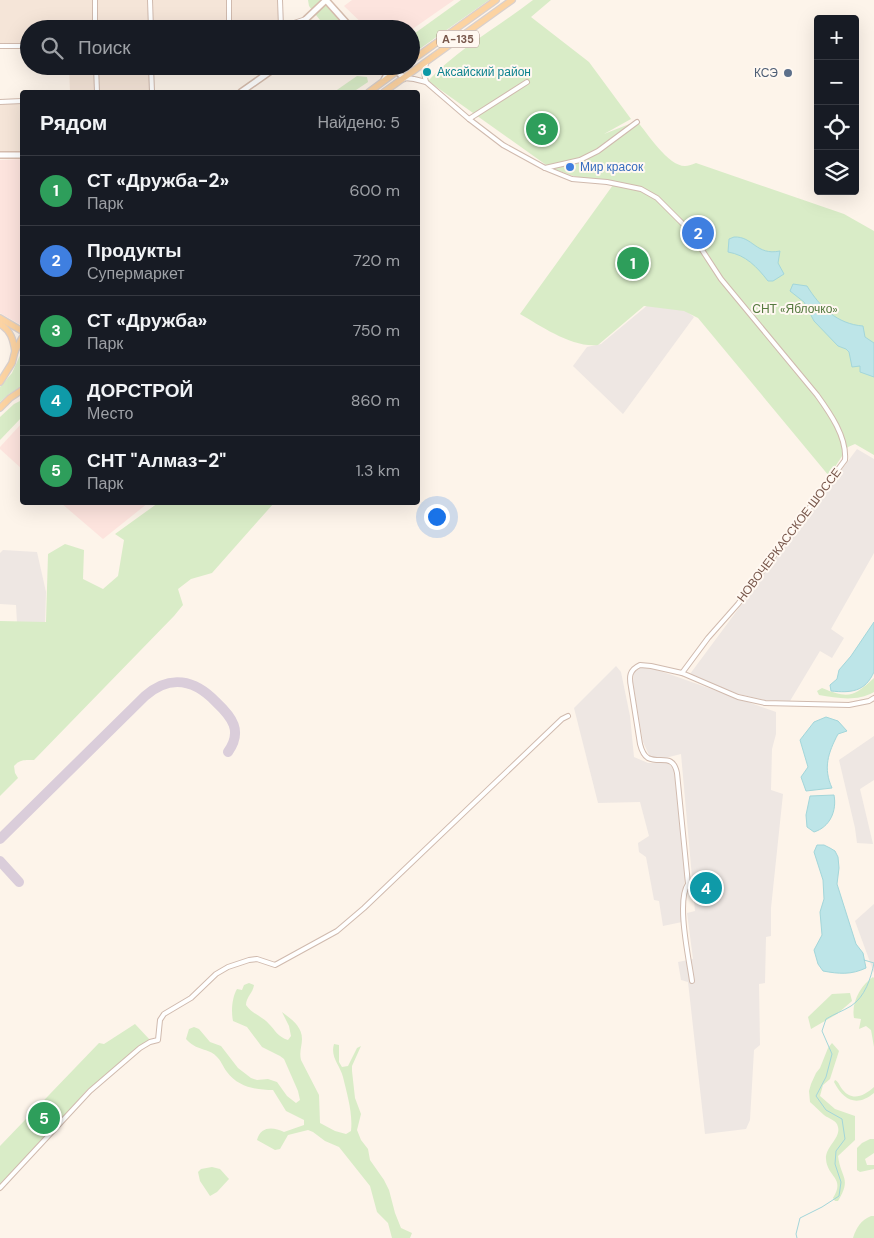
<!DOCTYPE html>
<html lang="ru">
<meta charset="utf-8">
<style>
body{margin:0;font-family:"DM Sans",sans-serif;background:#20242c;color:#f1f3f6}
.controls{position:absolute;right:15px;top:15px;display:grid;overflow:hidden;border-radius:5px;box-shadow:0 5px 20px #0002}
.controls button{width:45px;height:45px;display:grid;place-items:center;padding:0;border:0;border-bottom:1px solid #363941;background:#171b24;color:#f1f3f6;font:25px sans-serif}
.you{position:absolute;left:436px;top:516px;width:18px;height:18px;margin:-12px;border:4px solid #fff;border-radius:50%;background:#1a73e8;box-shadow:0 0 0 8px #1a73e833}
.badge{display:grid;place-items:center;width:32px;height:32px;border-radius:50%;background:#b45309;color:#fff;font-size:16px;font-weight:700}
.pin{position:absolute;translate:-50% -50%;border:2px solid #fff;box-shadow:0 1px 5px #0006}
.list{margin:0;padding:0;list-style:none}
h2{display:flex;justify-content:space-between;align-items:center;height:65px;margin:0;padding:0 20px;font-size:21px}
h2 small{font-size:16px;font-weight:400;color:#9ea1a6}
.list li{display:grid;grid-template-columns:32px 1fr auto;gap:15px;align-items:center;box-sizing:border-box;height:70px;padding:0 20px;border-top:1px solid #363941}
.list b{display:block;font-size:19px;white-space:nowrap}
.list p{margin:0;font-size:16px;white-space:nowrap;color:#9ea1a6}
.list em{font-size:16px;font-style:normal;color:#9ea1a6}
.icon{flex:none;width:28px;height:28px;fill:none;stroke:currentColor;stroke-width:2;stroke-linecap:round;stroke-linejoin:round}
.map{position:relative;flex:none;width:874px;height:1238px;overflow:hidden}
.search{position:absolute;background:#171b24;box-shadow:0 5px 20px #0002;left:20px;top:20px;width:400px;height:55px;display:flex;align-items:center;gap:12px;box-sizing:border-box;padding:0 18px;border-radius:28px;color:#9ea1a6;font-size:19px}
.panel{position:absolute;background:#171b24;box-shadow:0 5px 20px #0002;left:20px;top:90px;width:400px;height:415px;border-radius:5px}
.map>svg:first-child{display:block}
</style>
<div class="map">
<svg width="874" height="1238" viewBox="0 0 874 1238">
<rect width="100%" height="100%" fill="#fdf4ea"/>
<g fill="#f5e5d8">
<path d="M0,0h93v29h-64v16l-29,1z"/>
<path d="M96,0h52v29h-51z"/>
<path d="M152,0h74l1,29h-75z"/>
<path d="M230,0h49v25l-19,4h-29z"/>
<path d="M69,66h26v26h-25z"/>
<rect x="99" y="66" width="50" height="26"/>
<path d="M0,104h22v50l-22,1z"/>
</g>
<g fill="#fde4de">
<path d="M352,0h102l-43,30v-1h-43l-24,-23z"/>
<path d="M22,159v165l-1,1 -21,-12v-153z"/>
<path d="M22,423v46l-22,-20v-2z"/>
<path d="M61,503h87l-45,36z"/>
</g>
<g fill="#eee7e3">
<path d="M649,304l34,5 11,8 -71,97 -50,-48 14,-19 14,-3z"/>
<path d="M857,449l17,10v94l-43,76 13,9 -12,20 -12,-7 -30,50 -26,-1 -29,-7 -45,-19z"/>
<path d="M3,550l34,2 9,40 -1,33 -28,-2 -1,-18 -16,-1v-51z"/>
<path d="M616,666l5,6 9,44 4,41 14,6h20l6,7 11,108 -4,21 1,23 -19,4 -4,-25 -5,-1 -8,-43 -7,-5 -1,-9 11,-7 -9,-34 -42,1 -24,-95z"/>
<path d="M638,666l9,1 25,8 104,37v22l-4,15 -1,41 12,4 -12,114v28l-5,1 -1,46 -6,1 1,61 -6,5 -4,70 -4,9 -41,5 -17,-152 -7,-2 -3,-18 15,-3 -6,-46 8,-2 -14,-157 -16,4 -15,-1 -7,-15 -10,-59 1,-13z"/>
<path d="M874,736v44l-14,9 13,55 -16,-1 -2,-15 -16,-68z"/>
<path d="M874,904v69l-19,-52z"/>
</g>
<g fill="#d9ecc7">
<path d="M308,0h13l26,29h-20l-18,-23z"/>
<path d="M461,0h28l-78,55v-19z"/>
<path d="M533,0h18l-20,17 58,45 42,57 -27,15 33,-13c10,12 31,45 48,45 3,0 8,-2 11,-3l148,51 30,17v224l-19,-11 -7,3 -19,29 -131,-158 -14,-7 -40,-5 -46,39c-26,3 -57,-19 -78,-31l93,-129 -6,-3 -34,-6 -24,-9 -121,-86c31,-33 70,-54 105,-81z"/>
<path d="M357,76l10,1 1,5 -15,10h-19z"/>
<path d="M22,351v35l-13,8 -9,8v-15l12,-14z"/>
<path d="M22,400v17l-22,23v-23l14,-13z"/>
<path d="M158,503h116l-62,70 -21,6 -13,10 5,16 -9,11 -140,144c-9,0 -14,-1 -20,6l1,7 3,5 -18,18v-175l46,1 2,-68 17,-10 19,6 -1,29 20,10 15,-13 6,-36 -9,-6z"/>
<path d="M874,678v14c-18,10 -36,6 -55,3l-2,-4 5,-3c27,11 31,9 52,-10z"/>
<path d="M873,977l1,1v69l-3,-17 -5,-4 -7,3 2,-10 -7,-1c-3,-16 7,-33 19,-41z"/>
<path d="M249,983l5,2c-1,8 -8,12 -8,20 6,9 16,11 23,19 6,6 9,13 19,16l3,-4 -2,-10 -7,-14c9,7 20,14 20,27 0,7 -3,13 -1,21l18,35 1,28 15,8 11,3 5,-3c2,-18 -4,-37 -8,-54 -3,-12 -13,-20 -9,-33l5,1v17l3,5 6,-1 9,-18 4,-2 -9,20v5l3,27 6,16 -4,16 4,10 7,9 2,11 14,20 5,10 6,23 6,15 11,5 -2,5h-18l-4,-15 -11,-11 -7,-26 -31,-39 -14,-6 -12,-9 -5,-2 -20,5 -8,14 -5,1 -18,-10c4,-14 16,-13 27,-8l20,-7v-5l-18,-9 -13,-21c-17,0 -35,-3 -46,-18 -4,-5 -6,-12 -11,-16 -7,-8 -20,-5 -30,-17l3,-10 5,-2 5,2 11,13 11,4 17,22 13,10 6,2 11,-1 9,3 10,14 9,7 4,-3 -2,-9 -14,-32 -4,-3 -18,-9 -15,-20 -14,-6c-2,-9 -1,-24 4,-32l5,1 2,-5z"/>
<path d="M850,993l2,8 -15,13 -26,15 -3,-12 24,-23z"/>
<path d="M135,1024l15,16 -63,50 -87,97v-41l99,-103 5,1z"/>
<path d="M832,1043l7,8 -9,28 -7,6 -3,11 15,13 20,7v24l-17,16c3,23 14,22 0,45h-3l-2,-3c13,-20 -6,-21 -7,-39 -1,-12 15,-21 12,-32 -1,-7 -9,-8 -14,-12 -5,-4 -9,-9 -14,-13l-1,-11 2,-7 5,-11 4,-5 8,-20z"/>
<path d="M835,1080c4,2 4,5 7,9 10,13 22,7 32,-2v6c-17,14 -30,8 -40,-11z"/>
<path d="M870,1139h4v14l-9,6 2,6h7v4l-14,3 -3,-2v-22l5,-5z"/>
<path d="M212,1167l8,2 9,10 -12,13 -7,4 -10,-15 -2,-9 3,-3z"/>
<path d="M871,1216h3v22h-21c3,-10 8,-18 18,-22z"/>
</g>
<g fill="#bde5e8" stroke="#a3d6da">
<path d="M734,237c19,-1 22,19 46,14l-2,12 6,11 -11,7h-5c-11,-14 -22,-26 -40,-29l1,-13z"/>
<path d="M793,284l14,2c13,21 30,38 56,40l2,11 9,6v34l-14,-5v-6l-8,1 -3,-15 -3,-3 -8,-3 -24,-25 -10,-19 -14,-11z"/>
<path d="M874,622v50c-9,20 -23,21 -43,19l-1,-6 7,-6 2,-9 12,-14z"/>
<path d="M826,717l12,4 9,10 -9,3c-10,19 -15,34 -6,54l-26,3 -5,-14 7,-10 -8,-27 14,-18z"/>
<path d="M834,795c3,16 -4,32 -20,37l-7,-5 -1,-12 4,-19z"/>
<path d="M817,845h7l6,3 5,3 3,6 1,11 -2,16 19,60 7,9 3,15c-15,7 -27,6 -43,3l-5,-7 -4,-14 8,-15 -2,-23 4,-13 -1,-19 -9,-28z"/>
</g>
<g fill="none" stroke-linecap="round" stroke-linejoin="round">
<path stroke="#a3d6da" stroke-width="1" d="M797,1238l-1,-4 4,-16 22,-11 17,-11 2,-14 -6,-18 1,-13 9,-12 -3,-20 -16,-9 -10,-14 10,-19 6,-23 -10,-23 4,-12c8,-5 17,-8 25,-13 14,-9 20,-28 23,-43l-10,-3"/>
<g stroke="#dacdda" stroke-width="10">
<path d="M0,839l145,-143c25,-22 50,-16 71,6 16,15 27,29 12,50"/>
<path d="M0,861l19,21"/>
</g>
<g stroke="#d0baae" stroke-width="6">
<g id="street">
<path d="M95,0v29"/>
<path d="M150,0l1,29"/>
<path d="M229,0v29"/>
<path d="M280,0l1,27"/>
<path d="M276,29l30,-10"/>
<path d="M0,46h29"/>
<path d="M426,63l-2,10 2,9"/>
<path d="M96,66l1,26"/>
<path d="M151,66l1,26"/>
<path d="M404,78l10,1 12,3 43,37 34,26 42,23 27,11 35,3 34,7 16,9 32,32 32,49 96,116c13,18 30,42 28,65l-107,144 -30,34 -26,35"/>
<path d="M0,102l22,-1"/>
<path d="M469,119l58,-37"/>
<path d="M545,168l35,-8 18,-9 39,-29"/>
<path d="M692,981c-3,-22 -16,-80 -4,-97l-11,-111c-4,-20 -17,-9 -29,-15 -5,-3 -7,-10 -8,-14l-9,-57c-2,-10 -2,-17 9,-22l11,1 31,7 56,24 27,6 84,2 20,-4 5,-3"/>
<path d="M0,1188l90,-97 50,-43 10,-6 8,-2 2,-20 4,-6 27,-16 25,-24 12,-7 21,-7 8,-1 18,6 62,-34 27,-23 198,-189 6,-3"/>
</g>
</g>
<g stroke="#d6bdae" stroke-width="8">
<g id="secondary">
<path d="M326,0l26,29"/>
<path d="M301,29l5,-10 20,-19"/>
<path d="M391,66l13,12"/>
<path d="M384,80l3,-6 -1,-8"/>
<path d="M241,92l37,-26"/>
<path d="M0,155h22"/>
</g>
</g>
<g stroke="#d9d0cd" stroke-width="8">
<g id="primary">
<path d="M411,61l85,-61"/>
<path d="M369,92l35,-26"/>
<path d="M384,92l128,-92"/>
<path d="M0,318l22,13"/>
<path d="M0,324c11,7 13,15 15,27"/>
<path d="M0,382l12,-19 3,-12 7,-13"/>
<path d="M0,408l10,-10 12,-8"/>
</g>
</g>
<use href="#street" stroke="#fff" stroke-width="4"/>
<use href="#secondary" stroke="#fff" stroke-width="5"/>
<use href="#primary" stroke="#fcd3a2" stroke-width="5.5"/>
</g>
<circle fill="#0f9aa8" stroke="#fff8f1" stroke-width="2" cx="427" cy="72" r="5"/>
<circle fill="#5c6f8a" stroke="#fff8f1" stroke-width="2" cx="788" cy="73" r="5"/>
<circle fill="#3f7fe0" stroke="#fff8f1" stroke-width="2" cx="570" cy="167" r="5"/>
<g text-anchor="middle" stroke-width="4" stroke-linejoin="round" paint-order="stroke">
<rect fill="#fff8f1" stroke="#a1887e" stroke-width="1" x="437" y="30.5" width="42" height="17" rx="4"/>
<g font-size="11" font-weight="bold" fill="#79584c">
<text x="458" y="43">А-135</text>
</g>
<g font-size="12" fill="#0d838f" stroke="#fff8f1" text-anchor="start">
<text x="437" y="76">Аксайский район</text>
</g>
<g font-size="12" fill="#4e5e75" stroke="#fff8f1" text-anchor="end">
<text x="778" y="77">КСЭ</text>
</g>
<g font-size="12" fill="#366cbe" stroke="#fff8f1" text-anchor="start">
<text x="580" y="171">Мир красок</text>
</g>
<g font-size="12" fill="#567a40" stroke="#fff8f1">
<text x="795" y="313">СНТ «Яблочко»</text>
</g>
<g font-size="12" fill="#79584c" stroke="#fff8f1">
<text transform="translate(789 535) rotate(-53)" y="4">НОВОЧЕРКАССКОЕ ШОССЕ</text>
</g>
</g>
</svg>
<div class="controls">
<button>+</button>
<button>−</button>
<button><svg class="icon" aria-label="locate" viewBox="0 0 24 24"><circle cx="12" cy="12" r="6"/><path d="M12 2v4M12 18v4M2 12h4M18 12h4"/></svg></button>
<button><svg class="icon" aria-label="layers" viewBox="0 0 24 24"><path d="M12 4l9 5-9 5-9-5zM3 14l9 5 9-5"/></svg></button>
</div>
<div class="you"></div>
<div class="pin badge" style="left:633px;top:263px;background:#2e9e5b">1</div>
<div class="pin badge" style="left:698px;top:233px;background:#3f7fe0">2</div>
<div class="pin badge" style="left:542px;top:129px;background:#2e9e5b">3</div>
<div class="pin badge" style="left:706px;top:888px;background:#0f9aa8">4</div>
<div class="pin badge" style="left:44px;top:1118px;background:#2e9e5b">5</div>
<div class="search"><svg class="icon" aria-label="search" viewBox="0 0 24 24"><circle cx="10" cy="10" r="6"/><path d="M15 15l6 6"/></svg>Поиск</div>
<section class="panel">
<h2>Рядом<small>Найдено: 5</small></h2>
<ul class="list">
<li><span class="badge" style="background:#2e9e5b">1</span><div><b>СТ «Дружба-2»</b><p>Парк</p></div><em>600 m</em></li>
<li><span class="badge" style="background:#3f7fe0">2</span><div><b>Продукты</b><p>Супермаркет</p></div><em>720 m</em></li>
<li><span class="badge" style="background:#2e9e5b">3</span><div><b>СТ «Дружба»</b><p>Парк</p></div><em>750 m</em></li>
<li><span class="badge" style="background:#0f9aa8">4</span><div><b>ДОРСТРОЙ</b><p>Место</p></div><em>860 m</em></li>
<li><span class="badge" style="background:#2e9e5b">5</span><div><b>СНТ &quot;Алмаз-2&quot;</b><p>Парк</p></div><em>1.3 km</em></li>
</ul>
</section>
</div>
